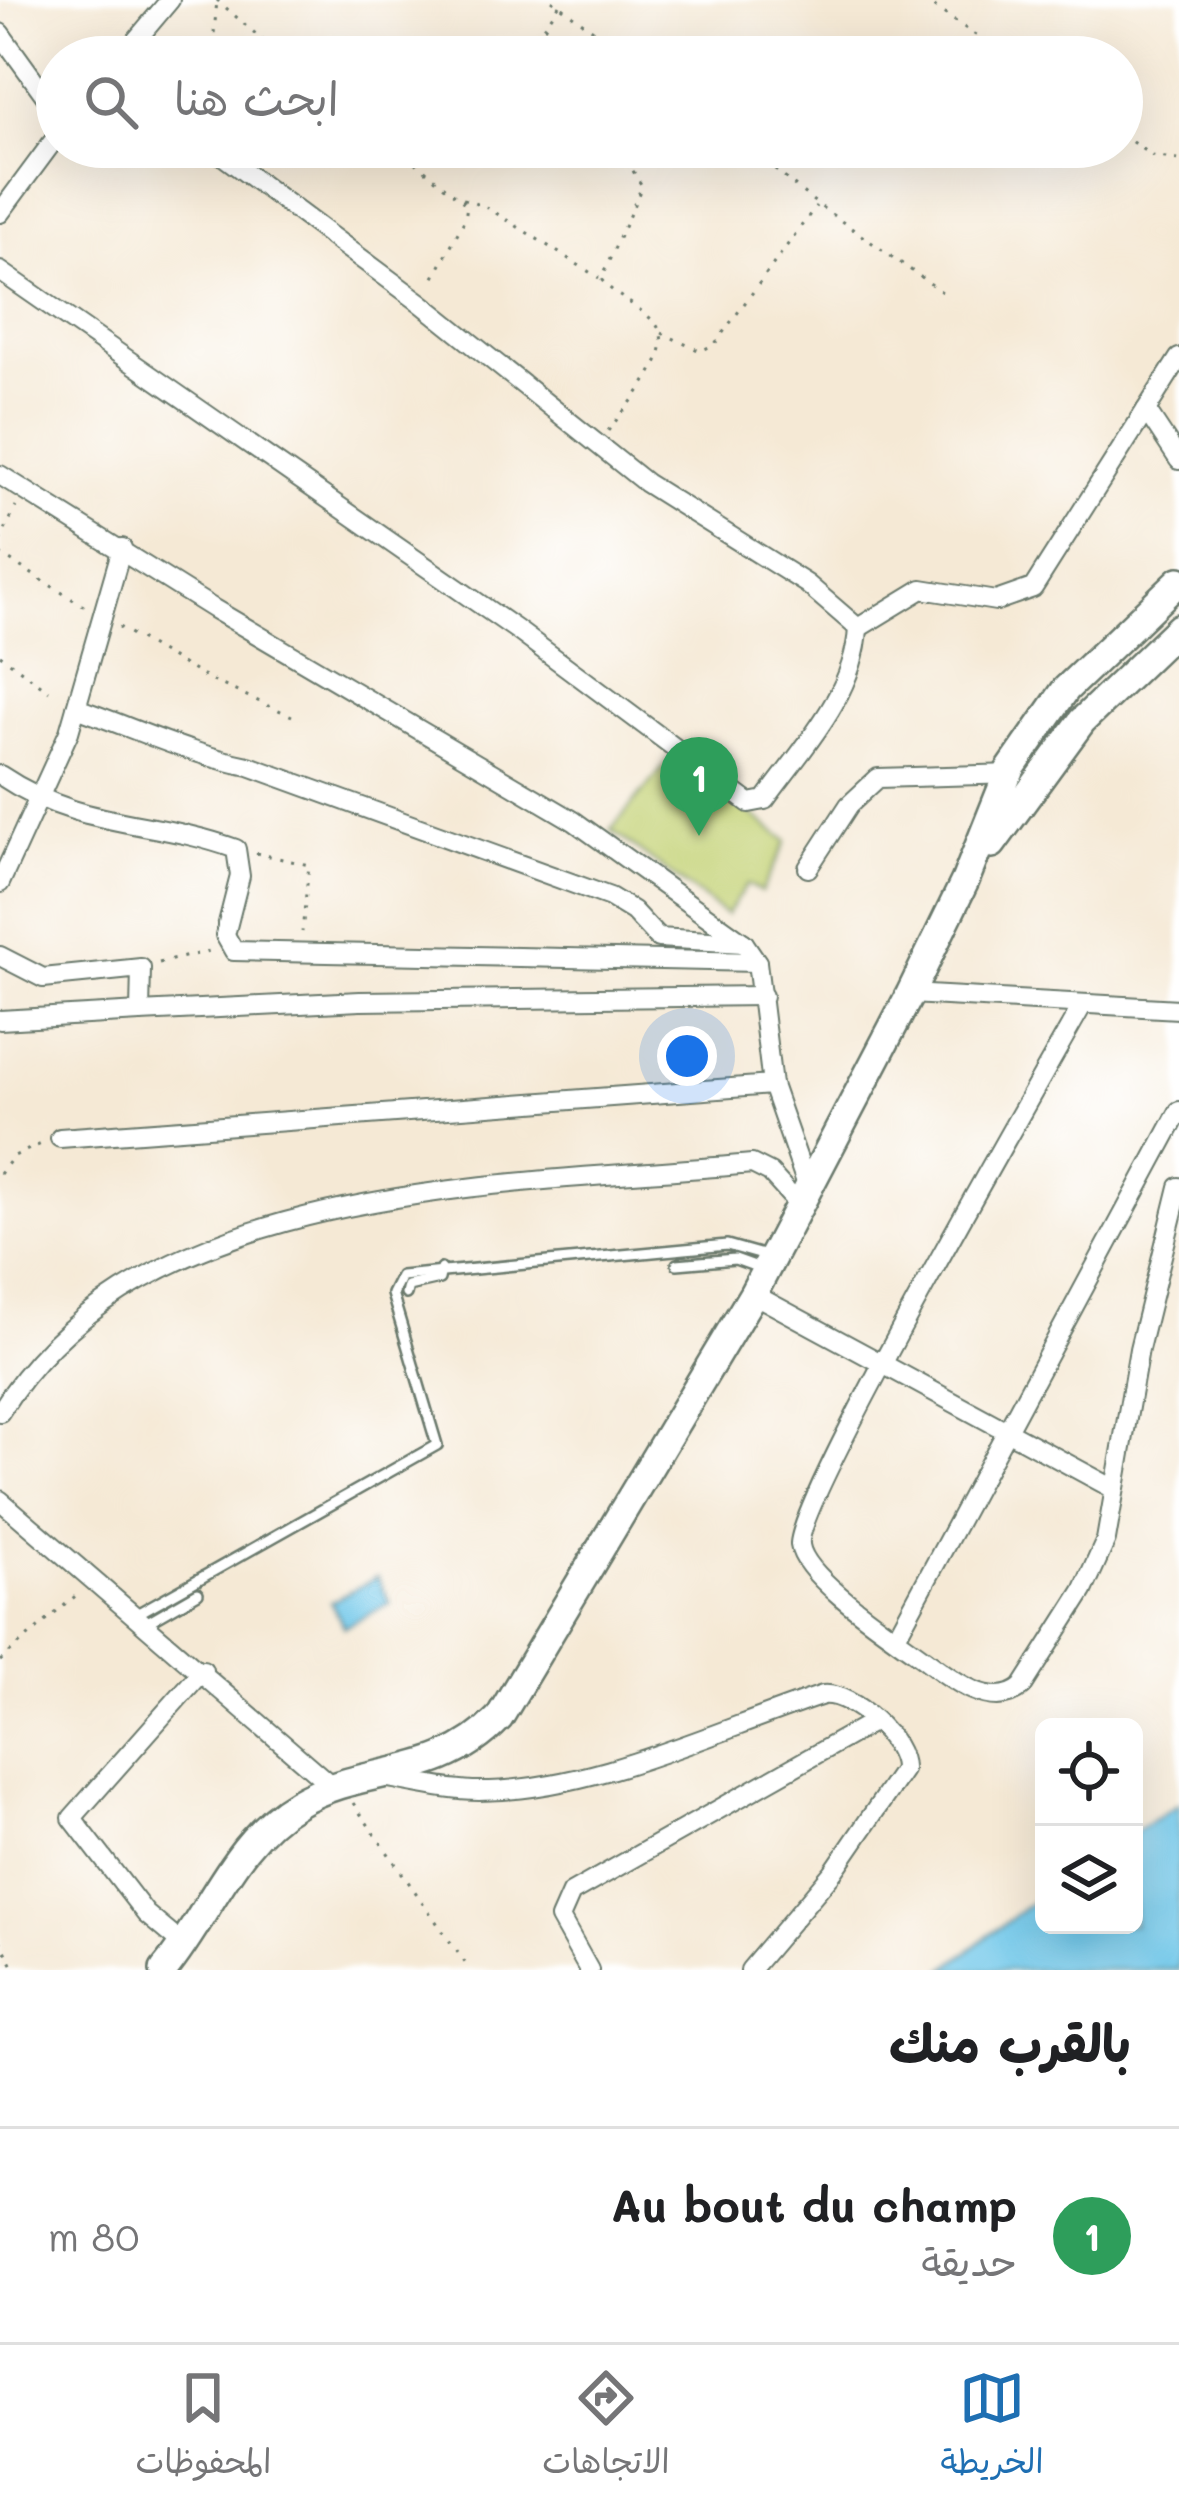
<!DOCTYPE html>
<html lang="ar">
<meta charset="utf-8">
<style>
body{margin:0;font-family:Mali,"Playpen Sans Arabic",sans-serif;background:#f2f2f2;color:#202124;direction:rtl}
.controls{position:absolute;right:36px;bottom:36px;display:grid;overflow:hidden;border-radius:18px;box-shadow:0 12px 48px #0002}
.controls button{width:108px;height:108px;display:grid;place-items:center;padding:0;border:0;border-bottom:3px solid #e0e0e0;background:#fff;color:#202124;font:60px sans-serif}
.you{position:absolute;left:687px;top:1056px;width:42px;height:42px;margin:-30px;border:9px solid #fff;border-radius:50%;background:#1a73e8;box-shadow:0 0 0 18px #1a73e833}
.badge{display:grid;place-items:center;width:78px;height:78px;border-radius:50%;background:#1f6fb2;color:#fff;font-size:39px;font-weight:700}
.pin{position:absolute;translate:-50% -99px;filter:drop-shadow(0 3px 6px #0008)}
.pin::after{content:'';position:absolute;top:63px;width:42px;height:36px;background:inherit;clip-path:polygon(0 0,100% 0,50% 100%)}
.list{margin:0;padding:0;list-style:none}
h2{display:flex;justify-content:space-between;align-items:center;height:156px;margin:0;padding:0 48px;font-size:51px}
h2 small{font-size:39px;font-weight:400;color:#757577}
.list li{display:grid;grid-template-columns:78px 1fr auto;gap:36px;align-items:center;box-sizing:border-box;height:216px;padding:0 48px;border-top:3px solid #e0e0e0}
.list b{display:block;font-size:45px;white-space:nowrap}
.list p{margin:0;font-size:39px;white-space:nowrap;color:#757577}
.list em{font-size:39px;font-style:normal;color:#757577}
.icon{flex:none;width:66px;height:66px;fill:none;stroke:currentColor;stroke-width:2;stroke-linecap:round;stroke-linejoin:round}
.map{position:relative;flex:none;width:1179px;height:1970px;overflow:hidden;direction:ltr}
.search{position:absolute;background:#fff;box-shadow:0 12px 48px #0002;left:36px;right:36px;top:36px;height:132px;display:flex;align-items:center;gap:30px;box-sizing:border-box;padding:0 42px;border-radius:66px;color:#757577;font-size:45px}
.sheet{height:372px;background:#fff}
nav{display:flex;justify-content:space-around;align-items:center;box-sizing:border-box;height:168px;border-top:3px solid #e0e0e0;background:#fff;font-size:33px;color:#757577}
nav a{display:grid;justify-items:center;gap:6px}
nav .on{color:#1f6fb2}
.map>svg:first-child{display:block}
</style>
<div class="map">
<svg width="1179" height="1970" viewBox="0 0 1179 1970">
<rect width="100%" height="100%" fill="#fff"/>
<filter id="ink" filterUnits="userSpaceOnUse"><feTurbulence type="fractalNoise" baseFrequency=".00833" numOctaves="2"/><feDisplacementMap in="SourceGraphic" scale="24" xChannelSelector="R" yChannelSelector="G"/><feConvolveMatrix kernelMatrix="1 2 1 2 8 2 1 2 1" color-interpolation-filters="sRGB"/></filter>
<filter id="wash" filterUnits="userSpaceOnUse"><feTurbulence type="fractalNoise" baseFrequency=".004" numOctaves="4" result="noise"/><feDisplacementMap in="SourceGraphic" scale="48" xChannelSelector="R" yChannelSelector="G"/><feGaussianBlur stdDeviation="2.7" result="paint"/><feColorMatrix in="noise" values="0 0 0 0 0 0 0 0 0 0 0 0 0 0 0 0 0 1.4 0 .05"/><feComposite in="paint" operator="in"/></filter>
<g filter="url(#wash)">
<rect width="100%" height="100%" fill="#f5e9d5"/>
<path fill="#c3d173" stroke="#718754" stroke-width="3" d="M673,756l114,85 -26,51 -14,-8 -21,31 -115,-85z"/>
<g fill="#6ac5e8" stroke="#44818e" stroke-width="3">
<path d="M377,1577l13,26 -46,24 -13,-25z"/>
<path d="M1179,1804v166h-235l100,-77v32h90v-93z"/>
</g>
</g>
<g filter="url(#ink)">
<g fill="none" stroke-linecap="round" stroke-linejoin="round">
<g stroke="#6a796c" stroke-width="14">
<g id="lane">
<path d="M677,1264l58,-5 25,9"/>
<path d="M406,1294l2,-8 31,-7 2,-10"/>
<path d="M135,1615l302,-170 -45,-151 9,-18 326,-31 39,11"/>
<path d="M146,1623l52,-30"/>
</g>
</g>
<g stroke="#6a796c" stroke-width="22">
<g id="street">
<path d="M0,33l57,79"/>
<path d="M122,57l48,-57"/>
<path d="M211,147l210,156 225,180 161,101 51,44 64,-39 74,12 37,-13 146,-230"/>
<path d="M0,213l57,-77"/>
<path d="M0,271l517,359 232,173 16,-3c37,-51 90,-107 93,-172"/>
<path d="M1146,410l33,50"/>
<path d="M0,475l214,134 360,212 170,122 13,19 15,123 36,103"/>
<path d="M76,708c58,20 114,47 173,58l361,131 23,14 25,27 86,5"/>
<path d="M0,775c82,55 151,43 236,74l4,27 -15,59 9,16 523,11"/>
<path d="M808,868l41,-63 29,-27 136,-4"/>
<path d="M0,883l69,-151 53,-184"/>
<path d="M0,956l43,22 98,-10 -1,44 220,-11 403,-5"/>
<path d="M910,994l269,15"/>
<path d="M1083,1004c-38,68 -288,499 -283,541 5,35 97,93 126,115 25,19 67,52 96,27l61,-96 23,-51 33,-191 40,-162"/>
<path d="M0,1020l140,-8"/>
<path d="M60,1138l712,-53"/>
<path d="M753,1294l361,195"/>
<path d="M0,1412c143,-233 510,-226 752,-248l18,9 29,32"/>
<path d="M0,1500l333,287"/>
<path d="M896,1637l283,-526"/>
<path d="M388,1778c29,5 61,13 91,13 115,0 235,-60 344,-96 29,-3 82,45 80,75l-70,102 -83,98"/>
<path d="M182,1944l-36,-30 -74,-96 131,-148"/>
<path d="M589,1970l-29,-52 11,-25 302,-171"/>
</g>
</g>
<g stroke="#6a796c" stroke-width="32">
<g id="secondary">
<path d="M992,844l90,-123 97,-93"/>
<path d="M164,1970c45,-54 69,-130 133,-167 68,-40 140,-20 202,-85l254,-424 157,-300 55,-113 44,-110 57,-82 113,-108"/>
</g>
</g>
<g stroke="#6a796c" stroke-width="3" stroke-dasharray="3 9" stroke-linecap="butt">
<path d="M217,0l65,57"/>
<path d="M552,0l78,57"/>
<path d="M924,0l84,57"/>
<path d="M212,57l5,-57"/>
<path d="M524,57l35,-52"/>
<path d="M1122,135l30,21 27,4"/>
<path d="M397,147l70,58 -2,14 -35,66"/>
<path d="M609,147l10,5"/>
<path d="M747,147l70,57 132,93"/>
<path d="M463,199l25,9 111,70"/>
<path d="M662,333l38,18 14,-6 102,-139"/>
<path d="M608,431c17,-24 74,-80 46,-109 -16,-17 -39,-25 -53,-43l41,-93 -23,-39"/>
<path d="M0,541l16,-34"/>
<path d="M0,554l85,53"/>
<path d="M119,627l87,51 86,38"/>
<path d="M0,655l49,36"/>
<path d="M256,853l53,12 -7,67"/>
<path d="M159,963l55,-13"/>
<path d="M0,1174l14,-18 27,-12"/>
<path d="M0,1661l80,-69"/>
<path d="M353,1803l117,167"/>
<path d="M0,1940l15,30"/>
</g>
<use href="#lane" stroke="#fff" stroke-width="9"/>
<use href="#street" stroke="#fff" stroke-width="18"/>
<use href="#secondary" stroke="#fff" stroke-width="27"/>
</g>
</g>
</svg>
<div class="controls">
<button><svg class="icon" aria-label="locate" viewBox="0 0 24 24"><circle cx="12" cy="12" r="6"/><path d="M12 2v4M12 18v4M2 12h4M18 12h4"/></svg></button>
<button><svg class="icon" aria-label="layers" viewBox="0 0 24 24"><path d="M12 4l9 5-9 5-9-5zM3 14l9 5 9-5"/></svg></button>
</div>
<div class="you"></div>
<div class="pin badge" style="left:699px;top:836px;background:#2e9e5b">1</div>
<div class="search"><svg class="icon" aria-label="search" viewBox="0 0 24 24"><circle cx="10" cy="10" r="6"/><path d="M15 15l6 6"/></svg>ابحث هنا</div>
</div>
<section class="sheet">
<h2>بالقرب منك<small></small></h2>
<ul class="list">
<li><span class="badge" style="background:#2e9e5b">1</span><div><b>Au bout du champ</b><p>حديقة</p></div><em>80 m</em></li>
</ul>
</section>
<nav>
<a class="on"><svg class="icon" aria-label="map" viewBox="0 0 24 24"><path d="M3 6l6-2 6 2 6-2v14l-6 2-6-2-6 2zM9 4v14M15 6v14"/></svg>الخريطة</a>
<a><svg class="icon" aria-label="directions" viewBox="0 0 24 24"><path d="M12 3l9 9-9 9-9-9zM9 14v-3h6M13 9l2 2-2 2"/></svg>الاتجاهات</a>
<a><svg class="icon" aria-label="saved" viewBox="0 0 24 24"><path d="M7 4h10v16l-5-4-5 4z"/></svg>المحفوظات</a>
</nav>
